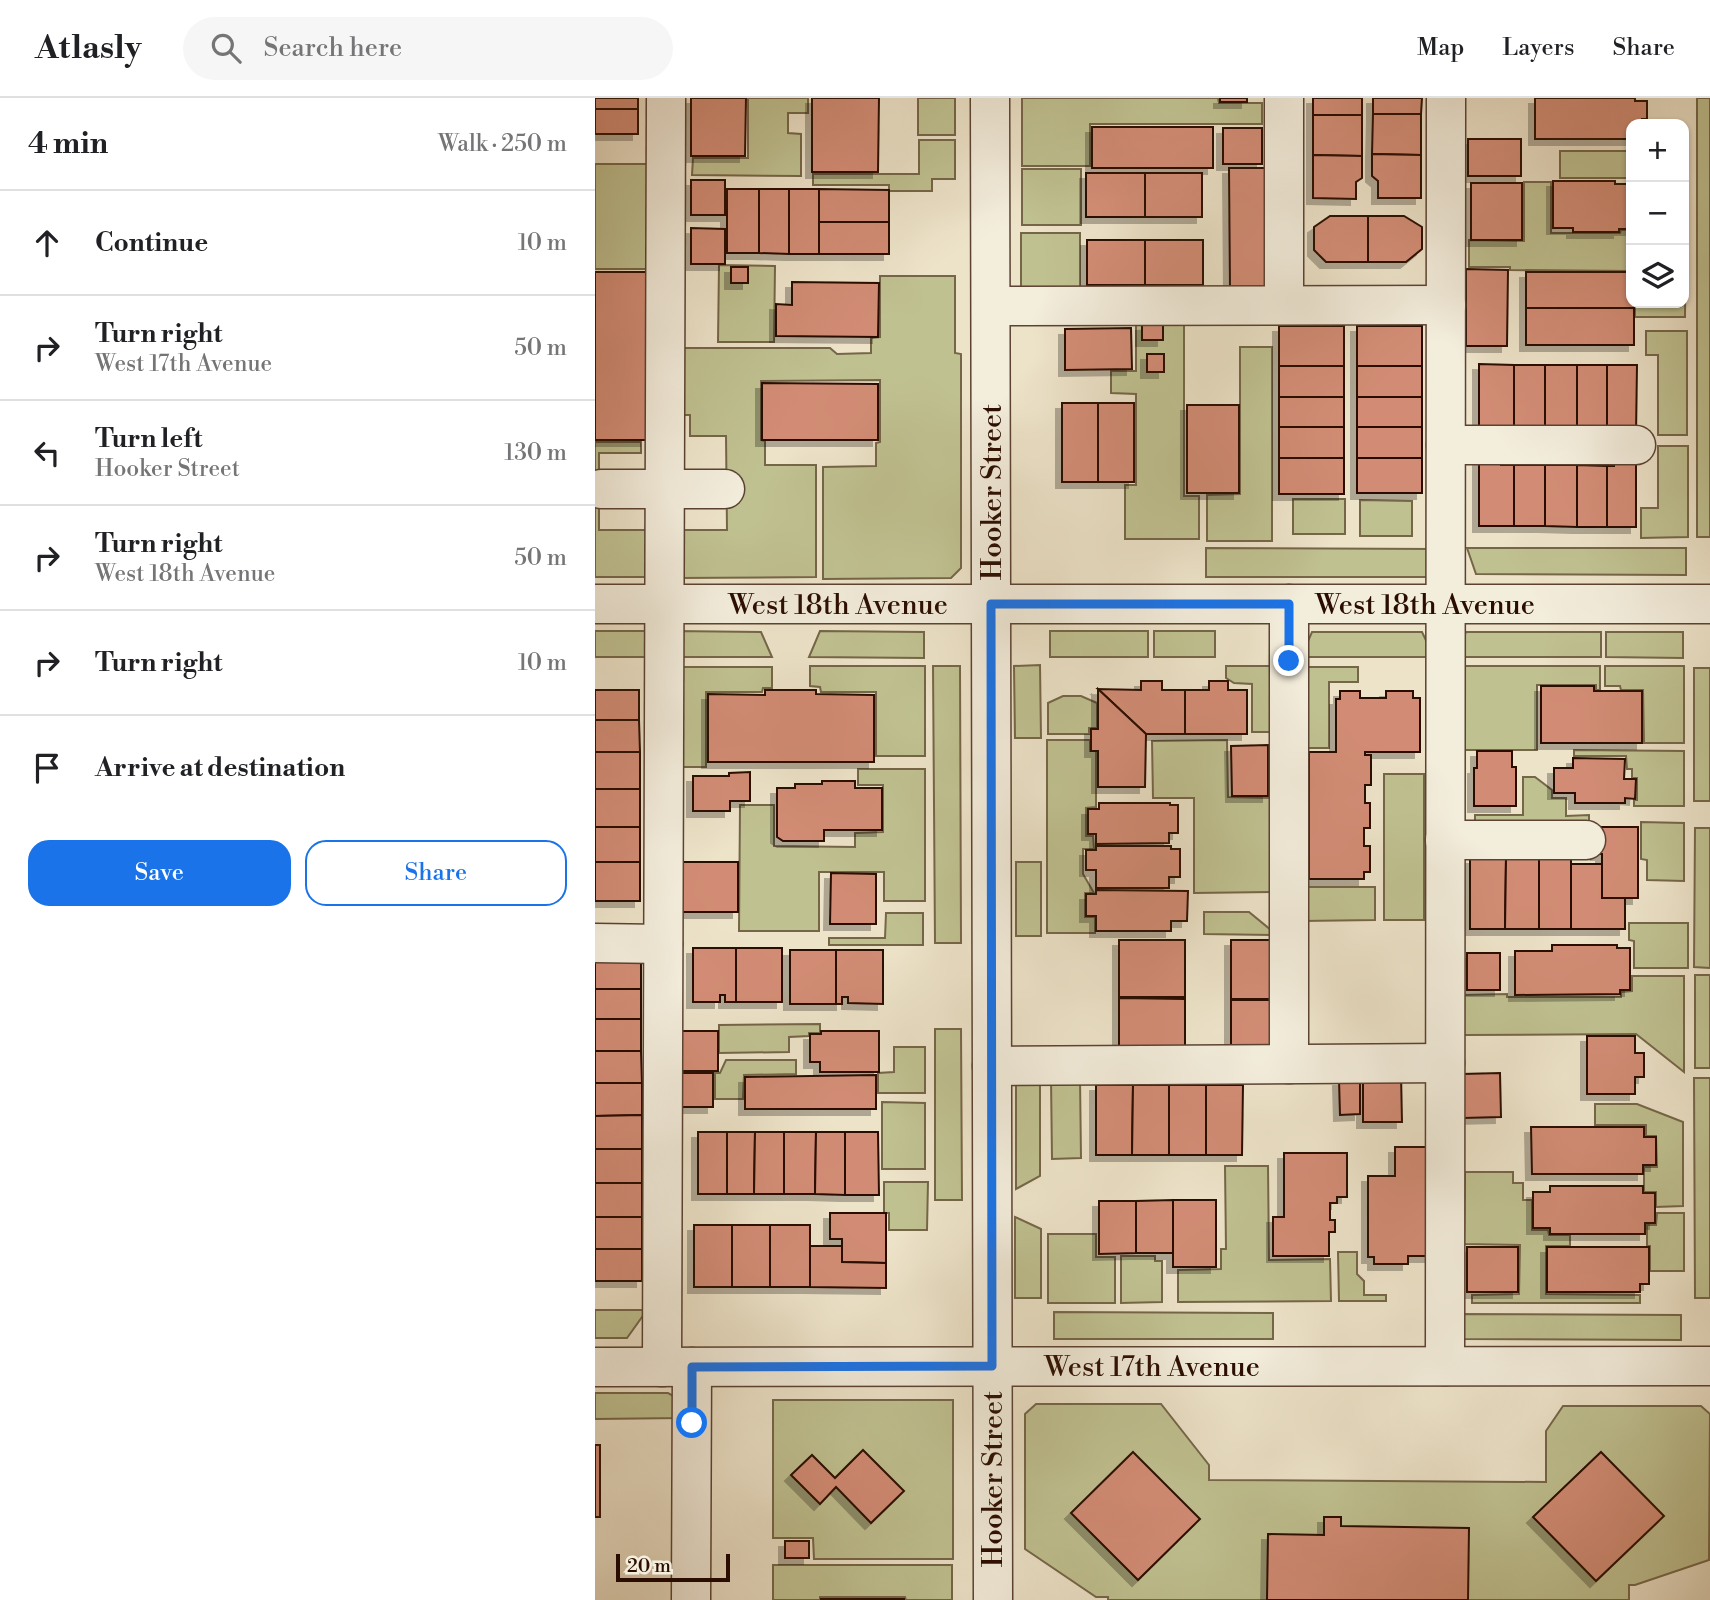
<!DOCTYPE html>
<meta charset="utf-8">
<style>
body{margin:0;font-family:"Libre Bodoni",serif;background:#f6f6f6;color:#202124}
.controls{position:absolute;right:21px;top:21px;display:grid;overflow:hidden;border-radius:14px;box-shadow:0 2px 5px #0004}
.controls button{width:63px;height:63px;display:grid;place-items:center;padding:0;border:0;border-bottom:2px solid #e0e0e0;background:#fff;color:#202124;font:35px sans-serif}
.scale{position:absolute;left:21px;bottom:18px;width:114px;box-sizing:border-box;padding-left:7px;border:4px solid #2a0c00;border-top:0;font-size:19px;line-height:24px;white-space:nowrap;color:#2a0c00;-webkit-text-stroke:5px #f3eddc;paint-order:stroke}
.stop{position:absolute;width:21px;height:21px;margin:-16px;border:5px solid #1a73e8;border-radius:50%;background:#fff}
.stop.end{background:#1a73e8;border-color:#fff;box-shadow:0 2px 7px #0008}
.list{margin:0;padding:0;list-style:none}
h2{display:flex;justify-content:space-between;align-items:center;height:91px;margin:0;padding:0 28px;font-size:30px}
h2 small{font-size:23px;font-weight:400;color:#757577}
.list li{display:grid;grid-template-columns:46px 1fr auto;gap:21px;align-items:center;box-sizing:border-box;height:105px;padding:0 28px;border-top:2px solid #e0e0e0}
.list b{display:block;font-size:26px;white-space:nowrap}
.list p{margin:0;font-size:23px;white-space:nowrap;color:#757577}
.list em{font-size:23px;font-style:normal;color:#757577}
.actions{display:flex;gap:14px;padding:21px 28px}
.actions a{flex:1;padding:16px 0;border:2px solid #1a73e8;border-radius:21px;text-align:center;font-size:24px;color:#1a73e8}
.actions .main{background:#1a73e8;color:#fff}
.icon{flex:none;width:38px;height:38px;fill:none;stroke:currentColor;stroke-width:2;stroke-linecap:round;stroke-linejoin:round}
.map{position:relative;flex:none;width:1115px;height:1502px;overflow:hidden}
header{display:flex;align-items:center;gap:42px;box-sizing:border-box;height:98px;padding:0 35px;background:#fff;border-bottom:2px solid #e0e0e0}
header strong{font-size:33px}
nav{display:flex;gap:38px;margin-inline-start:auto;font-size:24px}
.search{width:490px;height:63px;background:#f6f6f6;display:flex;align-items:center;gap:18px;box-sizing:border-box;padding:0 24px;border-radius:38px;color:#757577;font-size:26px}
main{display:flex}
aside{flex:1;background:#fff}
.map>svg:first-child{display:block}
</style>
<header>
<strong>Atlasly</strong>
<div class="search"><svg class="icon" aria-label="search" viewBox="0 0 24 24"><circle cx="10" cy="10" r="6"/><path d="M15 15l6 6"/></svg>Search here</div>
<nav><a>Map</a><a>Layers</a><a>Share</a></nav>
</header>
<main>
<aside>
<h2>4 min<small>Walk · 250 m</small></h2>
<ul class="list">
<li><svg class="icon" aria-label="ahead" viewBox="0 0 24 24"><path d="M12 20V5M6 11l6-6 6 6"/></svg><div><b>Continue</b></div><em>10 m</em></li>
<li><svg class="icon" aria-label="right" viewBox="0 0 24 24"><path d="M7 20v-9h11M14 6l5 5-5 5"/></svg><div><b>Turn right</b><p>West 17th Avenue</p></div><em>50 m</em></li>
<li><svg class="icon" aria-label="left" viewBox="0 0 24 24"><path d="M17 20v-9H6M10 6l-5 5 5 5"/></svg><div><b>Turn left</b><p>Hooker Street</p></div><em>130 m</em></li>
<li><svg class="icon" aria-label="right" viewBox="0 0 24 24"><path d="M7 20v-9h11M14 6l5 5-5 5"/></svg><div><b>Turn right</b><p>West 18th Avenue</p></div><em>50 m</em></li>
<li><svg class="icon" aria-label="right" viewBox="0 0 24 24"><path d="M7 20v-9h11M14 6l5 5-5 5"/></svg><div><b>Turn right</b></div><em>10 m</em></li>
<li><svg class="icon" aria-label="arrive" viewBox="0 0 24 24"><path d="M6 21V4h12l-3 4 3 4H6"/></svg><div><b>Arrive at destination</b></div></li>
</ul>
<div class="actions"><a class="main">Save</a><a>Share</a></div>
</aside>
<div class="map">
<svg width="1115" height="1502" viewBox="0 0 1115 1502">
<defs>
<filter id="shadow"><feDropShadow dx="-6" dy="6" stdDeviation="0" flood-color="#0004"/></filter>
</defs>
<rect width="100%" height="100%" fill="#ede3c9"/>
<filter id="stains"><feTurbulence type="fractalNoise" baseFrequency=".00286" numOctaves="4"/><feColorMatrix values="0 0 0 0 .2 0 0 0 0 .09 0 0 0 0 .02 0 0 0 .5 -.17"/></filter>
<radialGradient id="worn" r=".72"><stop offset=".6" stop-color="#630" stop-opacity="0"/><stop offset="1" stop-color="#630" stop-opacity=".3"/></radialGradient>
<g fill="#c0c191" stroke="#756648" stroke-width="2">
<path d="M153,0h60v15h-20v20l13,1v42l-109,-1 1,-17h55z"/>
<rect x="323" y="0" width="37" height="37"/>
<path d="M427,0h196l1,5h43v21h-172v42h-68z"/>
<rect x="1102" y="0" width="13" height="439"/>
<path d="M324,42h36v39h-23v12h-43v-6h-76v-11h106z"/>
<rect x="965" y="53" width="71" height="27"/>
<path d="M0,66h54l1,105h-55z"/>
<rect x="427" y="71" width="59" height="56"/>
<path d="M929,84h27v51h69l1,-3h10v41l-121,-1v-3h-41v-27l55,1z"/>
<path d="M1089,127h2l-1,92h-50v-14h49z"/>
<rect x="426" y="135" width="59" height="56"/>
<path d="M124,167l56,1 -1,76h-56z"/>
<path d="M285,178h75v77l6,1v214l-10,10 -128,1v-112l53,-1v-23l4,-1v-62l-119,1v59l4,1v24h51v112l-138,1v-48h49l-1,-94h-36v-21h-13v-67h153l7,6 34,-1v-15l9,-1z"/>
<path d="M541,222h48v176h15v43h-74v-54h11v-91l-25,-1v-22h25z"/>
<path d="M1051,233h41v104h-29v-80h-12z"/>
<path d="M645,249h32v194h-65v-46l33,-1z"/>
<path d="M0,344h46v11h-42v77h48l1,47h-53z"/>
<path d="M1063,348h30v91l-47,1v-30h17z"/>
<rect x="698" y="401" width="52" height="35"/>
<path d="M765,402l52,1v35h-52z"/>
<path d="M611,450l229,1 -7,28h-222z"/>
<path d="M872,450h219v27l-210,-1z"/>
<rect x="0" y="533" width="55" height="26"/>
<path d="M78,533l88,1 11,25h-99z"/>
<path d="M225,533l104,1v26l-115,-1z"/>
<rect x="455" y="533" width="98" height="26"/>
<rect x="559" y="533" width="61" height="26"/>
<path d="M717,534h110l12,25h-133z"/>
<path d="M871,534h135v25h-145z"/>
<path d="M1011,534h77v26l-77,-1z"/>
<path d="M445,567l1,73h-26l-1,-72z"/>
<path d="M215,568h115v90h-49v-64h-55l-1,-5 -10,-1z"/>
<path d="M338,568h27l1,277h-26z"/>
<path d="M631,568h51l1,66h-26v-48l-18,-1 -8,-5z"/>
<path d="M861,568h144v24h-4v-5h-59v65h-81z"/>
<path d="M1010,568h79v77h-40l-1,-53h-22l-1,-4h-15z"/>
<path d="M80,569h97v21h-9l-1,4h-56v75h-30z"/>
<path d="M701,569h62v15h-29v66h-33z"/>
<rect x="1099" y="570" width="16" height="133"/>
<path d="M468,598h18l16,7v25h-8v6h-41v-31z"/>
<path d="M452,642h43v11h6v56l-10,1v28h7l1,13h-11v25l11,19h-9v24h10v16h-48z"/>
<path d="M632,642l1,57 50,1v94l-84,1v-95h-41l-1,-57z"/>
<path d="M979,652l110,1v55h-50v-6h3v-22h-5v-9h-5l-1,-13h-52z"/>
<path d="M263,671h67v132h-41v-29h-65v59h-80l1,-126h34v41l81,1v-14l28,-1v-47h-25z"/>
<rect x="789" y="676" width="40" height="146"/>
<path d="M928,679h12l17,13v8h14v18l23,-1v7h-114v-7h48z"/>
<path d="M1046,724l43,1v58l-37,-1v-20l-6,-1z"/>
<path d="M1100,730h15v140l-16,-1z"/>
<rect x="421" y="764" width="25" height="74"/>
<path d="M706,789h74v33l-73,1z"/>
<path d="M609,814h45l28,23 -73,-1z"/>
<path d="M291,815h37v32h-94v-7h56z"/>
<path d="M1034,825h59v45h-54v-27l-5,-1z"/>
<rect x="1100" y="877" width="15" height="93"/>
<path d="M1037,878h52v96l-48,-38 -173,1v-40l44,-1v3h114v-5l11,-1z"/>
<path d="M225,926v9h-11v3l-20,1v15l-70,1v-28z"/>
<path d="M340,931h26l1,171h-27z"/>
<path d="M299,949h31v46h-47v-20l16,-1z"/>
<path d="M131,962h70v14l-52,1 -1,24h-28v-26h5z"/>
<path d="M421,978h24v100l-24,13z"/>
<path d="M456,980h29l1,80 -29,1z"/>
<path d="M1099,980h16v220h-15z"/>
<path d="M287,1004l43,1v66h-43z"/>
<path d="M1000,1006h42l46,18v84l-27,1v-15h-12v-25h13l-1,-31h-10v-11h-51z"/>
<path d="M630,1068h43l1,94 61,-1 1,42 -153,1v-32l43,-1v-20h5z"/>
<path d="M870,1074h48v11h10v17h9v30h16l1,5h21v11h-24v48l94,1v8h-168v-8l47,-1 1,-49 -56,-1z"/>
<path d="M289,1084h44l-1,48h-38v-17h-5z"/>
<path d="M1062,1115h27v58h-34v-25h-3v-21h9z"/>
<path d="M420,1119l26,12v69h-26z"/>
<path d="M453,1136h48v23h19v46h-67z"/>
<path d="M743,1154h19v22l7,7v14h22v6h-47z"/>
<path d="M526,1158h34v5h7v41l-41,1z"/>
<path d="M0,1212h52l-20,28h-32z"/>
<path d="M459,1214l219,1v26h-219z"/>
<path d="M864,1216l222,1v25l-222,-1z"/>
<path d="M0,1295h73l15,8v17l-88,1z"/>
<path d="M178,1302h180v159h-139l-1,-21h-40z"/>
<path d="M441,1306h125l48,61v15l337,2v-51l17,-25h138l9,8 -1,146 -74,25h-6v15h-521v-3h-12l-71,-48v-135z"/>
<path d="M178,1467h179v35h-46l-1,-3h-85v3h-47z"/>
</g>
<g fill="#d28c75" stroke="#2a0c00" stroke-width="2" filter="url(#shadow)">
<rect x="0" y="0" width="43" height="11"/>
<path d="M96,0h55l-1,58h-54z"/>
<path d="M217,0h67l-1,74h-66z"/>
<rect x="625" y="0" width="27" height="4"/>
<rect x="718" y="0" width="49" height="17"/>
<path d="M778,0h49l-1,16h-48z"/>
<path d="M940,0h100v3h12v18h-5v5h-11v15h-96z"/>
<rect x="0" y="11" width="43" height="25"/>
<path d="M778,16h48v41l-49,-1z"/>
<path d="M718,17h49v41l-49,-1z"/>
<rect x="497" y="29" width="121" height="41"/>
<rect x="628" y="30" width="39" height="36"/>
<rect x="873" y="41" width="53" height="37"/>
<path d="M777,56l49,1v43h-43v-17l-6,-5z"/>
<path d="M718,57l49,1v22l-6,4v17l-43,-1z"/>
<path d="M634,70h37l2,121h-38z"/>
<rect x="491" y="75" width="59" height="44"/>
<rect x="550" y="75" width="57" height="44"/>
<rect x="96" y="82" width="34" height="35"/>
<path d="M958,83h62v3h16v45h-12v3h-46v-4h-20z"/>
<rect x="876" y="85" width="51" height="57"/>
<rect x="132" y="91" width="32" height="64"/>
<path d="M164,91h30v65l-30,-1z"/>
<rect x="194" y="91" width="30" height="65"/>
<path d="M224,91l70,1v32h-70z"/>
<path d="M735,118h38v46h-42l-12,-12v-23z"/>
<path d="M773,118h36l18,11v22l-16,13h-38z"/>
<rect x="224" y="124" width="70" height="32"/>
<path d="M96,130l34,1v35h-34z"/>
<rect x="492" y="142" width="58" height="45"/>
<rect x="550" y="142" width="58" height="45"/>
<rect x="136" y="169" width="17" height="16"/>
<path d="M871,171l42,1 -1,76h-41z"/>
<rect x="0" y="174" width="51" height="168"/>
<path d="M931,174h105v31h3v5h-108z"/>
<path d="M197,184l87,1 -1,54 -102,-1v-32l16,1z"/>
<rect x="931" y="210" width="108" height="37"/>
<path d="M568,226v16h-21v-15z"/>
<rect x="684" y="228" width="65" height="40"/>
<rect x="762" y="228" width="65" height="40"/>
<path d="M536,230l1,41 -67,1v-41z"/>
<rect x="552" y="256" width="17" height="18"/>
<path d="M884,266l35,1v61h-13v9h-22z"/>
<rect x="919" y="267" width="31" height="61"/>
<rect x="950" y="267" width="32" height="61"/>
<rect x="982" y="267" width="30" height="61"/>
<path d="M1012,267h30l-1,70h-22v-9h-7z"/>
<rect x="684" y="268" width="65" height="31"/>
<rect x="762" y="268" width="65" height="31"/>
<path d="M167,285l116,1v56h-116z"/>
<rect x="684" y="299" width="65" height="30"/>
<rect x="762" y="299" width="65" height="30"/>
<rect x="467" y="305" width="36" height="79"/>
<rect x="503" y="305" width="36" height="79"/>
<rect x="592" y="307" width="52" height="88"/>
<rect x="684" y="329" width="65" height="31"/>
<rect x="762" y="329" width="65" height="31"/>
<path d="M884,358h22v9h13v61h-35z"/>
<path d="M1019,359h22v70h-29v-61h7z"/>
<rect x="684" y="360" width="65" height="36"/>
<rect x="762" y="360" width="65" height="35"/>
<rect x="919" y="367" width="31" height="61"/>
<path d="M950,367h32v62l-32,-1z"/>
<path d="M982,367l30,1v61h-30z"/>
<path d="M546,583h21v9h23v44h-39l-48,-45 43,1z"/>
<path d="M614,583h19v9h19v44h-62v-44h24z"/>
<path d="M946,588h53v5h48v52h-101z"/>
<path d="M503,591l48,45 -1,53h-47v-36h-7v-22h7z"/>
<rect x="0" y="592" width="44" height="30"/>
<path d="M170,592h51v4l58,1v67h-166v-68l57,1z"/>
<path d="M745,593h20v7h26v-7h27v7h7v54h-55v3h6v30h-6v18h5v25h-6v18h6v26h-6v7h-55v-127h27v-53h4z"/>
<path d="M0,622h44l1,32h-45z"/>
<path d="M673,647v51h-36l-1,-50z"/>
<path d="M882,653h35v16h4v39h-42v-38h3z"/>
<rect x="0" y="654" width="45" height="37"/>
<path d="M978,660l52,1 -1,20h12l-1,20 -10,-1v5h-50v-10h-21v-25h19z"/>
<path d="M155,674v29h-20v10h-37v-35h36v-3z"/>
<path d="M227,683h33v7h27v42h-58v11h-41l-6,-4v-49h18v-4h27z"/>
<rect x="0" y="691" width="45" height="38"/>
<path d="M504,705h71v2h8v28h-9v10l-73,1v-10h-8v-25h11z"/>
<rect x="0" y="729" width="45" height="35"/>
<path d="M1002,729h41v71h-36v-44h-5z"/>
<path d="M501,748h75v3h9v28h-11v11h-73v-18h-10v-20h10z"/>
<path d="M875,760h36l-1,71h-35z"/>
<path d="M911,760h33v71h-34z"/>
<rect x="944" y="760" width="32" height="71"/>
<rect x="0" y="764" width="45" height="39"/>
<rect x="86" y="764" width="57" height="50"/>
<path d="M976,766h31v34h23v31h-54z"/>
<path d="M236,775l45,1v50h-46z"/>
<path d="M501,792l92,1 -1,30h-16v10h-75v-15h-10v-22h10z"/>
<rect x="524" y="842" width="66" height="57"/>
<rect x="636" y="842" width="43" height="59"/>
<path d="M957,847h65v3h13v42h-10v4l-105,1v-44h37z"/>
<path d="M98,850h43v54h-11v-7h-5v7h-27z"/>
<rect x="141" y="850" width="46" height="54"/>
<rect x="195" y="852" width="46" height="54"/>
<path d="M241,852h47v54l-35,-1v-6h-6v7h-6z"/>
<rect x="872" y="855" width="33" height="37"/>
<rect x="0" y="861" width="46" height="30"/>
<rect x="0" y="891" width="46" height="30"/>
<path d="M524,900l66,1v57h-66z"/>
<rect x="636" y="902" width="43" height="58"/>
<rect x="0" y="921" width="46" height="32"/>
<rect x="79" y="933" width="44" height="40"/>
<path d="M226,933h58v41h-59v-10h-10v-28h11z"/>
<path d="M992,938h48v17h9v24h-9v17h-48z"/>
<path d="M0,953h46l1,32h-47z"/>
<rect x="82" y="975" width="36" height="34"/>
<path d="M905,975l1,44 -38,1 -1,-44z"/>
<path d="M768,976h38l1,48h-39z"/>
<path d="M281,977v34h-131v-32z"/>
<path d="M765,981v35l-20,1 -1,-35z"/>
<path d="M0,985h47v32l-47,1z"/>
<path d="M501,987h37l-1,70h-36z"/>
<path d="M538,987h36v70h-37z"/>
<rect x="574" y="987" width="37" height="70"/>
<path d="M611,987h37l-1,70h-36z"/>
<path d="M47,1017v34h-47v-33z"/>
<path d="M936,1029h113v10h12v28h-13v9h-111z"/>
<rect x="103" y="1034" width="29" height="62"/>
<path d="M132,1034h28l-1,62h-27z"/>
<path d="M160,1034h29v62h-30z"/>
<path d="M189,1034h32l-1,62h-31z"/>
<path d="M221,1034h29v63l-30,-1z"/>
<path d="M250,1034h33l1,63h-34z"/>
<path d="M800,1049h37l-1,109h-23v8h-34v-7h-6v-81h27z"/>
<rect x="0" y="1051" width="47" height="34"/>
<path d="M689,1055h63v44h-10v6h-7v17h5v12h-6v24h-56v-39h11z"/>
<rect x="0" y="1085" width="47" height="34"/>
<path d="M955,1088h93v7h12v30h-10v11h-95v-6h-17v-36h17z"/>
<rect x="578" y="1102" width="43" height="67"/>
<path d="M578,1102v53h-37v-52z"/>
<path d="M504,1103h37v52l-37,1z"/>
<path d="M235,1115h56v50l-44,-1v-23h-12z"/>
<rect x="0" y="1119" width="47" height="32"/>
<rect x="99" y="1127" width="38" height="62"/>
<rect x="137" y="1127" width="38" height="62"/>
<rect x="175" y="1127" width="40" height="62"/>
<path d="M215,1148h32v16l44,1v25l-76,-1z"/>
<rect x="872" y="1149" width="51" height="45"/>
<path d="M952,1149h102v37h-9v8h-93z"/>
<rect x="0" y="1151" width="47" height="32"/>
<rect x="0" y="1347" width="5" height="72"/>
<path d="M268,1352l41,41 -33,32 -35,-36 -16,17 -29,-29 21,-20 23,23z"/>
<path d="M538,1354l67,67 -62,61 -67,-67z"/>
<path d="M1006,1354l63,64 -68,65 -63,-64z"/>
<path d="M729,1419h17v9l128,2 -1,72h-201l1,-66 56,1z"/>
<rect x="190" y="1443" width="24" height="17"/>
<rect x="226" y="1501" width="83" height="1"/>
</g>
<g fill="none" stroke-linecap="round" stroke-linejoin="round">
<g stroke="#5b4232" stroke-width="41">
<g id="minor">
<path d="M395,0l3,1502"/>
<path d="M689,207v-207"/>
<path d="M396,208l455,-1"/>
<path d="M851,347h190"/>
<path d="M6,391h124"/>
<path d="M0,506h1115"/>
<path d="M850,742h141"/>
<path d="M0,845l68,1"/>
<path d="M694,966v-460"/>
<path d="M397,968l453,-3"/>
<path d="M850,1268l1,-1268"/>
<path d="M0,1269l1115,-1"/>
<path d="M67,1269l4,-1269"/>
<path d="M96,1502l1,-233"/>
</g>
</g>
<use href="#minor" stroke="#f3eddc" stroke-width="38"/>
</g>
<g fill="none" stroke-linecap="round" stroke-linejoin="round">
<path stroke="#1a73e8" stroke-width="9" d="M97,1325v-56l300,-1 -1,-762h298v57"/>
</g>
<g text-anchor="middle" stroke-width="5" stroke-linejoin="round" paint-order="stroke">
<g font-size="28" fill="#2a0c00" stroke="#f3eddc">
<text transform="translate(396 394) rotate(-90)" y="10">Hooker Street</text>
<text x="243" y="516">West 18th Avenue</text>
<text x="830" y="516">West 18th Avenue</text>
<text x="557" y="1278">West 17th Avenue</text>
<text transform="translate(397 1381) rotate(-90)" y="10">Hooker Street</text>
</g>
</g>
<rect width="100%" height="100%" filter="url(#stains)"/>
<rect width="100%" height="100%" fill="url(#worn)"/>
</svg>
<div class="controls">
<button>+</button>
<button>−</button>
<button><svg class="icon" aria-label="layers" viewBox="0 0 24 24"><path d="M12 4l9 5-9 5-9-5zM3 14l9 5 9-5"/></svg></button>
</div>
<div class="scale">20 m</div>
<div class="stop" style="left:97px;top:1325px"></div>
<div class="stop end" style="left:694px;top:563px"></div>
</div>
</main>
